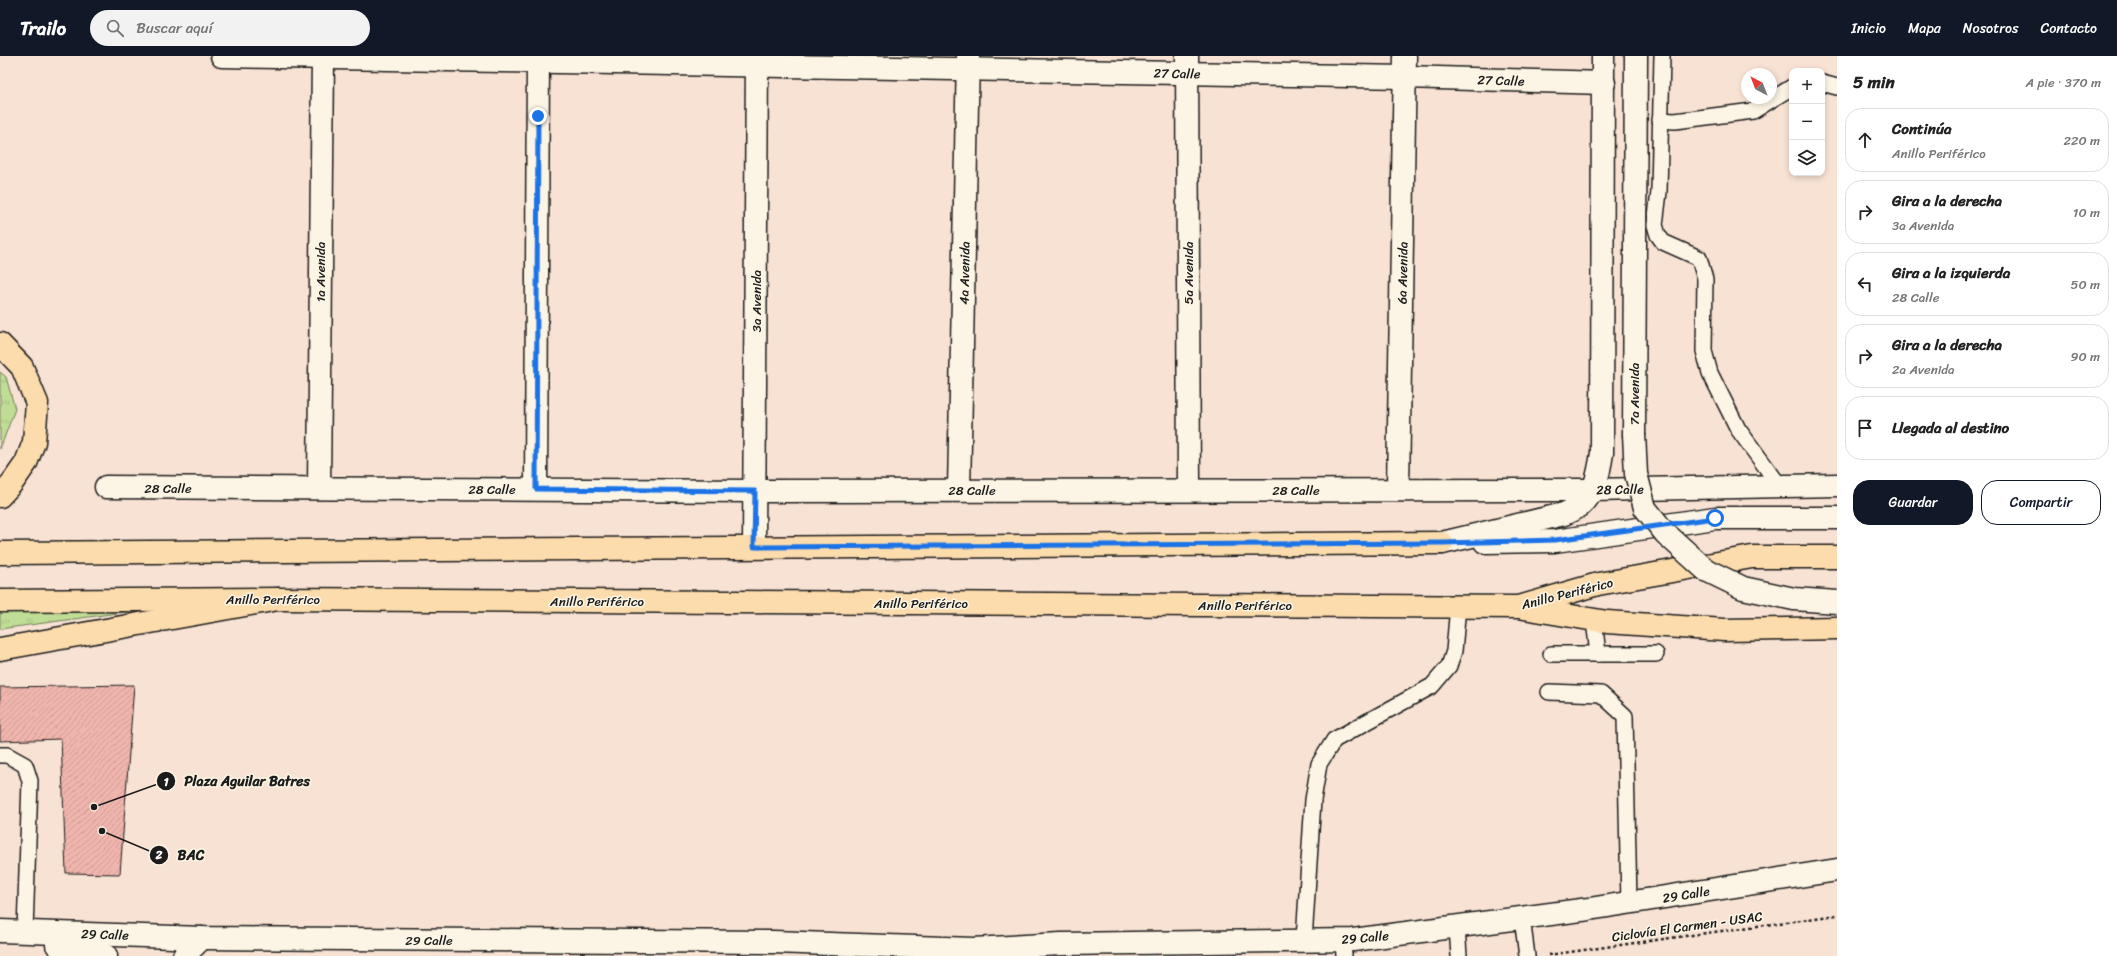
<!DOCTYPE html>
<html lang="es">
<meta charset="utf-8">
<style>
body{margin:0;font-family:Sriracha,sans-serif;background:#f2f2f2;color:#222}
.controls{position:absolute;right:12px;top:12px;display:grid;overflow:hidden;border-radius:8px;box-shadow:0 2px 6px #0003}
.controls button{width:36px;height:36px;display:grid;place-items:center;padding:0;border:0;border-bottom:1px solid #e0e0e0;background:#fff;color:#222;font:20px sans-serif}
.compass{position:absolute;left:1741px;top:12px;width:36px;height:36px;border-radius:50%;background:#fff;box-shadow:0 2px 6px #0003;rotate:318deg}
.stop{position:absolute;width:12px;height:12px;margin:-9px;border:3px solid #1a73e8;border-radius:50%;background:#fff}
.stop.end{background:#1a73e8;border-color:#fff;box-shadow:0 1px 4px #0008}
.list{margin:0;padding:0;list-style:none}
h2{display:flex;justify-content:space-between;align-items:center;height:52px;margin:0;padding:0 16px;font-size:17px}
h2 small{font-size:13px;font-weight:400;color:#767676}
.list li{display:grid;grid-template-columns:26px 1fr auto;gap:12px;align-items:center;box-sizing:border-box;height:64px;margin:0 8px 8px;padding:0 8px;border:1px solid #e0e0e0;border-radius:16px}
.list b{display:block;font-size:15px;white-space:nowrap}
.list p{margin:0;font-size:13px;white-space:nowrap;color:#767676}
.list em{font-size:13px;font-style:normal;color:#767676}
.actions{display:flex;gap:8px;padding:12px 16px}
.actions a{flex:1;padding:9px 0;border:1px solid #111827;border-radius:16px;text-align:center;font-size:14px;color:#111827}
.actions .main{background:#111827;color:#fff}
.icon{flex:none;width:22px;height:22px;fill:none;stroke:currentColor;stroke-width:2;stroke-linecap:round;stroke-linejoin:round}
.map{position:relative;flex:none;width:1837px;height:900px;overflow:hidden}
header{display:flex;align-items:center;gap:24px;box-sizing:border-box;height:56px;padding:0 20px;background:#111827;color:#fff}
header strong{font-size:19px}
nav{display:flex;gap:22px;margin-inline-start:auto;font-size:14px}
.search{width:280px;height:36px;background:#f2f2f2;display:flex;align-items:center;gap:10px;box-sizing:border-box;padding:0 14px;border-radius:22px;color:#767676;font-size:15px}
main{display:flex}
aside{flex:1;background:#fff}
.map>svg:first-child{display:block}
</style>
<header>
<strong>Trailo</strong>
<div class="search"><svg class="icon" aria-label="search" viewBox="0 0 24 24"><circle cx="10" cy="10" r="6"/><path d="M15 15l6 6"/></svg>Buscar aquí</div>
<nav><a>Inicio</a><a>Mapa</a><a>Nosotros</a><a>Contacto</a></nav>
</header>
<main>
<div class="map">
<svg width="1837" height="900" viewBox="0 0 1837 900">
<defs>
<pattern id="grass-tufts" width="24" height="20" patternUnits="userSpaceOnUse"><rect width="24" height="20" fill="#c0dd95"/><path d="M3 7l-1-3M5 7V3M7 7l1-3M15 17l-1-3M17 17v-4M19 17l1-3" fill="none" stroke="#a4bd80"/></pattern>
<pattern id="building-hatch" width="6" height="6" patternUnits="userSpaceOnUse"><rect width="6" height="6" fill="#f0b5ac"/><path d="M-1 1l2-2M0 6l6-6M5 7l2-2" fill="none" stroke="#cd9b93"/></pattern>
</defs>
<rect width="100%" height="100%" fill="#f8e2d4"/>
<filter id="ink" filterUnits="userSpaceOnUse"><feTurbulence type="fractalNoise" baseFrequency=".025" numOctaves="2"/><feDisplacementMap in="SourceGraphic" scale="8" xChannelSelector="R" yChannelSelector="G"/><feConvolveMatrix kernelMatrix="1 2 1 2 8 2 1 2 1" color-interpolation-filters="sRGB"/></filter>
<g filter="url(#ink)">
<g fill="url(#grass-tufts)" stroke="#6e7c58">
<path d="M0,316l6,5 9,32 -15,40z"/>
<path d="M177,549l-177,24v-17z"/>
</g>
<path fill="url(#building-hatch)" stroke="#1c1c1c" d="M134,629l-14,189 -54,-1 -5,-134 -61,2v-54z"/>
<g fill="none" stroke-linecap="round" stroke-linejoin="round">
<g stroke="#1c1c1c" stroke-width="18">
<g id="lane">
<path d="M1662,0l-3,136 -4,33 3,10 5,7 36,16 6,21 -1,72 6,22 28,56 41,56"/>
<path d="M1822,27l15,4"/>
<path d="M1660,64l15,1 78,-10 39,-24"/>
<path d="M1551,598h47l-4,-34"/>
<path d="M1598,598h58"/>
<path d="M1549,636l52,2 24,22 4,187"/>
<path d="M0,699h7l18,10 5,16 -5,150"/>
<path d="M1522,862l5,38"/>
<path d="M1457,871l2,29"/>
<path d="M1304,884l9,-140 6,-36 15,-24 98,-54 17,-20 5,-15 4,-45"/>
<path d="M1343,884l1,16"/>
</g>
</g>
<g stroke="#1c1c1c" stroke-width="25">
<g id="street">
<path d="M222,0l1183,21 199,6"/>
<path d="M1187,0l2,434"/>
<path d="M106,431l649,4 838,-1 244,-5"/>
<path d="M319,432l4,-432"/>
<path d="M536,433l2,-433"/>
<path d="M1398,433l7,-433"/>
<path d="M959,434l9,-434"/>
<path d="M754,491l3,-491"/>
</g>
</g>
<g stroke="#1c1c1c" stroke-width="25">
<g id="secondary">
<path d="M1634,378l2,-378"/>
<path d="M1485,486l70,-1 160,-23h122"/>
<path d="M1442,487l122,-29c5,-3 13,-5 17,-9 15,-13 18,-33 21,-52l1,-397"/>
<path d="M0,875l202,7 571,4 200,7 88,-5 292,-4 236,-31 248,-39"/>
<path d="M57,889c17,2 34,2 49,11"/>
<path d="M184,900l18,-18"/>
</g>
</g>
<g stroke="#1c1c1c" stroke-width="25">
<g id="primary">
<path d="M0,497l1442,-10"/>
<path d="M0,545l278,-2 1241,8 79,-23 154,-27h85"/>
<path d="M1524,552l83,14 117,8 113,-2"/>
</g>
</g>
<g stroke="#1c1c1c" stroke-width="25">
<g id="highway">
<path d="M0,288l22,23 15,36 -3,39 -8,21 -14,20 -12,13"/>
<path d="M0,593l278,-50"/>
</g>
</g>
<path stroke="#1c1c1c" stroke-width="2.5" stroke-dasharray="3 3" stroke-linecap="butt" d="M1548,899l289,-40"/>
<use href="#lane" stroke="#fcf5e5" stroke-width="15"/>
<use href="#street" stroke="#fcf5e5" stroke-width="22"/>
<use href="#secondary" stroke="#fcf5e5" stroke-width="22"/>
<use href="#primary" stroke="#fcdcac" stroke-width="22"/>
<use href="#highway" stroke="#fcdcac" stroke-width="22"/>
<g stroke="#1c1c1c" stroke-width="25" stroke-linecap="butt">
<path id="secondary-bridge" d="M1634,378l2,40 9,34 20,25 41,37 37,18 51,11 43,3"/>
</g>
<use href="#secondary-bridge" stroke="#fcf5e5" stroke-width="22"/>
</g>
</g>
<g fill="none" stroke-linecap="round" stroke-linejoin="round" filter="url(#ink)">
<path stroke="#1a73e8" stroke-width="5" d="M538,60l-2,373 219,2 -1,56 688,-4 113,-3 160,-22"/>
</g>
<g text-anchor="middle" stroke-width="3" stroke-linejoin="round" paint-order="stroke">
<g font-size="13" fill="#1c1c1c" stroke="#fcf5e5">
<text transform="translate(1177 17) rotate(1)" y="5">27 Calle</text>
<text transform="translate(1501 24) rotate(2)" y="5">27 Calle</text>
<text transform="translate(320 216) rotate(-90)" y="5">1a Avenida</text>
<text transform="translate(964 217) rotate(-89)" y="5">4a Avenida</text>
<text transform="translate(1188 217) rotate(-90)" y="5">5a Avenida</text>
<text transform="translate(1402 217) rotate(-89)" y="5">6a Avenida</text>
<text transform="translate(756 245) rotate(-90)" y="5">3a Avenida</text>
<text transform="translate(1634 338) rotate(-90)" y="5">7a Avenida</text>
<text x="168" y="437">28 Calle</text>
<text x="492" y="438">28 Calle</text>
<text transform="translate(1620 433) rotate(-1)" y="5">28 Calle</text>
<text x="972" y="439">28 Calle</text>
<text x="1296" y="439">28 Calle</text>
<text transform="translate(1567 537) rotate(-14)" y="5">Anillo Periférico</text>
<text x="273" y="548">Anillo Periférico</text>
<text x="597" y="550">Anillo Periférico</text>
<text x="921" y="552">Anillo Periférico</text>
<text x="1245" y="554">Anillo Periférico</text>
<text transform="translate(1686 838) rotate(-9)" y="5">29 Calle</text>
<text transform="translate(1687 870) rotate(-8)" y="5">Ciclovía El Carmen - USAC</text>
<text transform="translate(105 878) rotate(2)" y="5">29 Calle</text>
<text transform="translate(1365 881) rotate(-5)" y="5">29 Calle</text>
<text x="429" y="889">29 Calle</text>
</g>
</g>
<path fill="none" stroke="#1c1c1c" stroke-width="1.5" d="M94 751L166 725M102 775L159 799"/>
<g fill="#1c1c1c" stroke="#fcf5e5" stroke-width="1.5">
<circle cx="94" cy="751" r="4"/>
<circle cx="102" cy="775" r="4"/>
<circle cx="166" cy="725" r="10"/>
<circle cx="159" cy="799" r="10"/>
</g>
<g font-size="12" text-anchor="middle" font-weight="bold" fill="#fff">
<text x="166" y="730">1</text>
<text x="159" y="803">2</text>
</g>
<g font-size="14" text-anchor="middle" font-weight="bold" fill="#1c1c1c" stroke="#fcf5e5" stroke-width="3" stroke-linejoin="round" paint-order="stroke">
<text x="247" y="730">Plaza Aguilar Batres</text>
<text x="191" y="804">BAC</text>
</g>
</svg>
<div class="controls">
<button>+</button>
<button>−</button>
<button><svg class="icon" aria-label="layers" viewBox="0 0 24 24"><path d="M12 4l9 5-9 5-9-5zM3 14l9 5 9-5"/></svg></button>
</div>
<svg class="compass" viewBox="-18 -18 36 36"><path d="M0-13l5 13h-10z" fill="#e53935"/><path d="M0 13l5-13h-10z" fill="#767676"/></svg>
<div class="stop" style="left:1715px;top:462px"></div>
<div class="stop end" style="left:538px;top:60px"></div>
</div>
<aside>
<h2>5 min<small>A pie · 370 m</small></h2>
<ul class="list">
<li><svg class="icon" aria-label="ahead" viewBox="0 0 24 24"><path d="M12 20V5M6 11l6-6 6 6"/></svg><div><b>Continúa</b><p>Anillo Periférico</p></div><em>220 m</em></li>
<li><svg class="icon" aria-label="right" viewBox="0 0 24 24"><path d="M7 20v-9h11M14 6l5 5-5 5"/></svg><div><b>Gira a la derecha</b><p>3a Avenida</p></div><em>10 m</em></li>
<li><svg class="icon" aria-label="left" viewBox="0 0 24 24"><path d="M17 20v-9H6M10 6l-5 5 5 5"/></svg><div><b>Gira a la izquierda</b><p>28 Calle</p></div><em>50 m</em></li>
<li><svg class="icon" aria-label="right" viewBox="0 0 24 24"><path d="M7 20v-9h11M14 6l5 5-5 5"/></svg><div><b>Gira a la derecha</b><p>2a Avenida</p></div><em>90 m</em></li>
<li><svg class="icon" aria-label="arrive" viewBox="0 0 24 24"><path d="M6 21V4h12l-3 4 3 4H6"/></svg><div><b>Llegada al destino</b></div></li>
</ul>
<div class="actions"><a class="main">Guardar</a><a>Compartir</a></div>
</aside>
</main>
